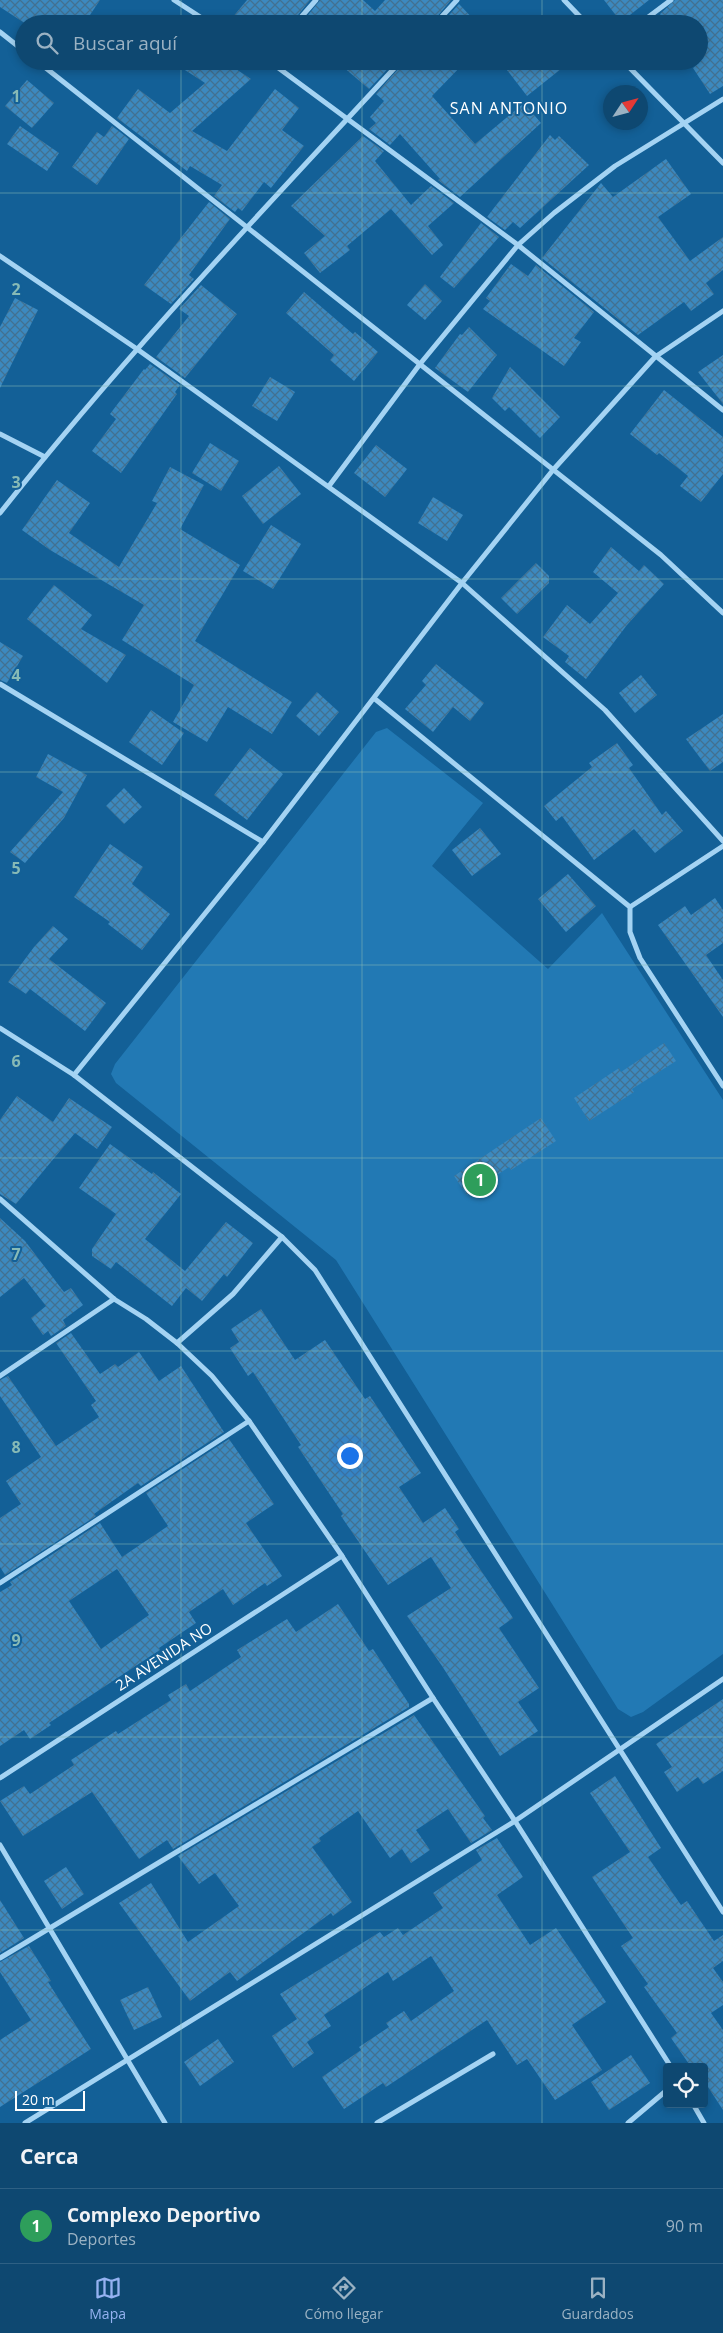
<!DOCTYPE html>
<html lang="es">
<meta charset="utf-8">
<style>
body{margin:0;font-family:"Open Sans",sans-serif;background:#174f76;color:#f1f3f6}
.controls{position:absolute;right:15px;bottom:15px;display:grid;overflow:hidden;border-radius:5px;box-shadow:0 2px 8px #0003}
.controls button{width:45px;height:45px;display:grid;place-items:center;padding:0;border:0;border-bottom:1px solid #2e6084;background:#0e4871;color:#f1f3f6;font:25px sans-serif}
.compass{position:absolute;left:603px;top:85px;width:45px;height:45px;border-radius:50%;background:#0e4871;box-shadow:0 2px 8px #0003;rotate:54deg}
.scale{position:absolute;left:15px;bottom:12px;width:70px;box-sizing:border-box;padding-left:5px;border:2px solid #fff;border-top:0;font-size:14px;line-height:18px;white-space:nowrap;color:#fff;-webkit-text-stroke:4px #136097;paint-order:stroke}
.you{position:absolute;left:349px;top:1455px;width:18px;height:18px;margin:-12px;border:4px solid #fff;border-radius:50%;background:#1a73e8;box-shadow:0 0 0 8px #1a73e833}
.badge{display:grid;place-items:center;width:32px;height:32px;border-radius:50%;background:#95b2f1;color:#fff;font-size:16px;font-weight:700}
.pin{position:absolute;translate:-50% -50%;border:2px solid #fff;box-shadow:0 1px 5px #0006}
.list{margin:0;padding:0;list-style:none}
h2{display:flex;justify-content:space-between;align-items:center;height:65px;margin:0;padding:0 20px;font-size:21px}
h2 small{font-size:16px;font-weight:400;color:#9bb2c3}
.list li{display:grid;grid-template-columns:32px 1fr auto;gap:15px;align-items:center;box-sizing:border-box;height:75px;padding:0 20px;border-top:1px solid #2e6084}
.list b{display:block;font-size:19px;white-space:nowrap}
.list p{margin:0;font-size:16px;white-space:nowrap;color:#9bb2c3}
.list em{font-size:16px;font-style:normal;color:#9bb2c3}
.icon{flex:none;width:28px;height:28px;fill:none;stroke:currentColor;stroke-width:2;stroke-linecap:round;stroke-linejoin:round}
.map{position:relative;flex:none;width:723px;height:2123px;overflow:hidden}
.search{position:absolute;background:#0e4871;box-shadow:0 2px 8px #0003;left:15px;right:15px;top:15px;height:55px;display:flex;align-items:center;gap:12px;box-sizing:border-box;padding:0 18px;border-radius:28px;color:#9bb2c3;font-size:19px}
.sheet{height:140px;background:#0e4871}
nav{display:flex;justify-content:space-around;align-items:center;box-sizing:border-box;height:70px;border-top:1px solid #2e6084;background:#0e4871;font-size:14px;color:#9bb2c3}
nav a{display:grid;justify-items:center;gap:2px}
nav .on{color:#95b2f1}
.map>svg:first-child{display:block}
</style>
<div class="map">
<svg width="723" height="2123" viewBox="0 0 723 2123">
<defs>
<pattern id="building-cross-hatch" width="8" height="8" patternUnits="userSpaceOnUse" patternTransform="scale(1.25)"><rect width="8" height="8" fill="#3c89bf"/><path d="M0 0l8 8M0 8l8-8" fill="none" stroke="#427191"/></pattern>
</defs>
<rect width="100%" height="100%" fill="#136097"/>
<path fill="#2279b4" d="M387,728l96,75 -51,63 116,103 54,-56 121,187v554l-80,58 -12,5 -13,-8 -282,-449 -220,-177 -5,-9 4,-10 261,-332z"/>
<g fill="url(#building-cross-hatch)" fill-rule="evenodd">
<path d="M0,0h100l-16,24h-58l-26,-17z"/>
<path d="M247,0h63l-19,24h-64z"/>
<path d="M320,0h43l12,11 10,-11h66l-20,24h-130z"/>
<path d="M604,0h45l-28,22z"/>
<path d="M675,0h48v86l-13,8 -17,-26 6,-5v-39h-33l-6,-10z"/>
<path d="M459,4l19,20h-37z"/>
<path d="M171,61h53l27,18 -59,52 35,20 48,-62 24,19 -17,22 22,16 -33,42 -7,-6 -22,29 -4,-3 -3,4 -21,-16 8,-11 -32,-19 -3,5 -70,-53 21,-29 32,24 35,-30z"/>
<path d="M336,61h59l-26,28z"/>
<path d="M405,61h61l-34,35 43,48 49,-41 17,20 -81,74 -22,-17 2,-1 -40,-45 -10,11 -21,-16 7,-6 -6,-6 14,-16 -8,-7z"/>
<path d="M500,61h71l-44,35z"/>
<path d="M27,80l27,23 -22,25 -27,-22z"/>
<path d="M20,126l39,27 -12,18 -40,-27z"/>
<path d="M112,126l17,13 -32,46 -25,-18 25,-35 7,5z"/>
<path d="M550,135l5,5 4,-4 30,29 -69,63 -7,-6 -8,8 -18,-13z"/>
<path d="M363,136l21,15 -9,10 36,44 20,-19 23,17 -26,23 15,19 -11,10 -41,-46 -44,37 3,4 -30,23 -16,-20 21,-17 -34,-30z"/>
<path d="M666,159l25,35 -33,23 32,44 33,-24v33l-17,13 8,11 -23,17 -7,-9 -46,33 -96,-77 59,-75 12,14z"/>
<path d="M209,202l21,17 -41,56 5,4 -23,25 -27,-19z"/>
<path d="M481,223l18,14 -45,51 -14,-11z"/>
<path d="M511,264l17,12 8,-11 58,47 -20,26 7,4 -17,24 -81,-57 7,-8 -4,-3z"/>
<path d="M425,284l17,17 -17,19 -18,-15z"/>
<path d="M201,285l36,29 -52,64 -29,-21 33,-41 -10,-7z"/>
<path d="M304,292l49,42 2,-2 23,20 -24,29 -24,-21 4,-5 -48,-42z"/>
<path d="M15,298l23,12 -38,78v-61z"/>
<path d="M469,327l28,28 -29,37 -33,-24 25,-34 2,1z"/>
<path d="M723,355v49l-25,-32z"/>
<path d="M150,364l30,21 -5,7 2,2 -56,79 -29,-22 24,-32 -6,-5 34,-45 1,1z"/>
<path d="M510,367l50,50 -20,21 -31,-31 -4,4 -13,-13z"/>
<path d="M270,377l25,15 -18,29 -25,-15z"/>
<path d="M664,390l59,47v37l-22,28 -21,-16 8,-10 -29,-23 -2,2 -27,-21z"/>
<path d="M210,443l29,18 -18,30 -29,-18z"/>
<path d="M376,445l31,24 -22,28 -31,-24z"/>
<path d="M279,466l22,28 -38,30 -21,-28z"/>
<path d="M170,467l34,18 -24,44 60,36 -45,76 97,61 -20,32 -44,-27 -21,35 -34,-20 21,-37 -72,-45 22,-35 -94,-55 -28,-20 35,-50 33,23 -21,30 50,34 38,-64 -5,-2z"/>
<path d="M433,497l30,18 -16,26 -29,-18z"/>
<path d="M271,525l30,19 -28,45 -30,-18z"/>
<path d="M611,547l28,24 5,-6 20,19 -37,41 -41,54 -21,-17 4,-6 -26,-19 24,-32 23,19 28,-31 -25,-21z"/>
<path d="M536,563l13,13v7l-32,31 -16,-16z"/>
<path d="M54,585l38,30 -11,14 45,26 -19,28 -80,-64z"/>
<path d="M0,642l23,14 -16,27 -7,-3z"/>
<path d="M436,664l48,39 -14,18 -17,-14 -20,25 -28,-23 21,-24 -4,-4z"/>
<path d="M641,675l16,20 -22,18 -16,-20z"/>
<path d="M317,692l22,20 -20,24 -23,-20z"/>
<path d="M151,710l33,23 -22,32 -33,-23z"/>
<path d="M723,714v48l-13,9 -24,-32z"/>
<path d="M617,743l16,22 -4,3 33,47 4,-4 17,20 -28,22 -21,-24 -40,31 -32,-44 -6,5 -12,-15 48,-39 -3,-4z"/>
<path d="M250,748l33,26 -36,46 -33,-25z"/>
<path d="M48,754l39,21 -23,43 -39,45 -15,-11 53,-60 -27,-15z"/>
<path d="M124,788l18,19 -18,17 -18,-18z"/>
<path d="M480,828l21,26 -29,22 -20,-26z"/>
<path d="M110,844l33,23 -11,17 38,30 -28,36 -34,-26 2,-2 -36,-25z"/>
<path d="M568,874l28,32 -30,26 -28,-33z"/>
<path d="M715,898l8,12v33l-17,12 17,25v37l-65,-92 27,-19 6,9z"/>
<path d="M53,926l15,13 -19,20 57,44 -21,28 -55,-42 -4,5 -18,-12 26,-35z"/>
<path d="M664,1043l12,18 -44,28 2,3 -45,29 -15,-23 45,-30 2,4z"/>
<path d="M17,1096l36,26 16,-24 43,29 -15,22 -22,-16 -59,71 -16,-10v-74z"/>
<path d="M541,1118l15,23 -45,29 -2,-3 -42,28 -13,-19z"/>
<path d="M110,1144l42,30 1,-2 28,22 -36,45 40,32 41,-49 27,21 -26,34 -3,-3 -22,27 -16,-13 -14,18 -56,-44 -5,7 -19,-13v-7l24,-35 -37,-26z"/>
<path d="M0,1218l25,23 39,51 7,-4 12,17 -20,15 3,6 -15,10 -3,-5 -5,4 -12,-17 15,-12 -22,-28 -24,19z"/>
<path d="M261,1309l34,51 30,-20 40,59 5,-3 51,77 -22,14 24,36 22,-15 14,21 -4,3 58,86 -14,10 40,60 -21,14 20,29 -38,25 -58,-90 -35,-50 44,-28 -20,-31 -43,28 -47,-69 2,-2 -45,-67 3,-2 -48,-73 -5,4 -18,-28 9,-6 -8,-13z"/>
<path d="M71,1333l29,41 15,-10 3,3 21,-15 20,29 22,-15 43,66 -83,54 -3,-3 -44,31 2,2 -91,59 -5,-8v-49l21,-14 -15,-23 35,-24 -41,-61v-16l8,-4 48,70 43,-29 -8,-12 5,-4 -40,-58z"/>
<path d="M229,1439l45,65 -28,19 36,53 -15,10 -2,-3 -32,22 -10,-16 -34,23 7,11 -37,25 1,2 -111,73 2,2 -21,14 -6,-9 -24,16v-154l12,-7 -2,-3 90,-59 22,34 46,-31 -22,-33zM117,1569l32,46 -48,34 -32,-48z"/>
<path d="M338,1604l31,47 4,-2 36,55v3l-236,142 -6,-9 -28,19 -47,-67 -69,44 -23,-35 24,-15 6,8 44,-29 -3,-5 45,-29 2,3 53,-34 -3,-5 18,-11 4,7 51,-34 -4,-7 50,-31 9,13z"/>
<path d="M723,1699v72l-20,13 -5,-7 -21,15 -13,-20 8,-5 -16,-23z"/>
<path d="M414,1715l71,101 -2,2 9,12 -21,13 -23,-34 -32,21 14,20 -19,13 -9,-14 -12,9 -32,-47 -39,27 2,3 -9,6 40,55 -19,14 -2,-3 -94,68 -7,-9 -40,29 -71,-98 32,-20 37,59 51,-36 -24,-33 -16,11 -21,-28z"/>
<path d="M615,1776l46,72 -13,9 33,48 6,-4 27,40 9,-6v26l-10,7 10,14v23l-12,8 12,17v80l-19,-29v-14h-13l-20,-29 6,-5 -33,-46 4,-3 -27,-38 12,-8 -41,-61 38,-25 -40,-59z"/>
<path d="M497,1838l26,39 -26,18 33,50 26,-17 50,74 -34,23 30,45 -47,30 -28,-41 -10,6 -30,-45 -101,67 -3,-4 -39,26 -22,-32 39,-27 -2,-3 30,-20 -3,-4 18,-12 7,10 43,-30 -23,-35 -38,25 -5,-9 -64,43 7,11 -24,16 7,11 -21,15 -21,-32 25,-17 -17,-25 100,-62 4,5 14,-9 5,7 40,-27 -10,-15 49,-33 -6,-10z"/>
<path d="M66,1867l18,27 -22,15 -18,-28z"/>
<path d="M0,1900l24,38 -24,15z"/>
<path d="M29,1946l22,35 -3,1 43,67 -91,58v-67l31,-20 -31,-48v-10z"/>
<path d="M148,1987l14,30 -28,13 -14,-30z"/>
<path d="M218,2039l16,23 -34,24 -16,-24z"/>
<path d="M631,2055l19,28 -41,27 -18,-28z"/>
</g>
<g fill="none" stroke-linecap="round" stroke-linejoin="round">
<g stroke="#a4d3f3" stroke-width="5">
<path d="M174,0l37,24"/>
<path d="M564,0l23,24"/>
<path d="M295,24l21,-24"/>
<path d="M435,24l22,-24"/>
<path d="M639,24l32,-24"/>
<path d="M0,32l24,19"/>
<path d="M37,61l624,494 62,58"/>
<path d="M269,61l249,184 205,165"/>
<path d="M623,61l100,102"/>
<path d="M0,256l137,93 325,234 143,127 118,131"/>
<path d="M0,434l45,23"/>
<path d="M329,486l91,-122 98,-119 36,-32 61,-47 108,-67"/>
<path d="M0,513c125,-158 264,-304 401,-452"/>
<path d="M0,684l263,158"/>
<path d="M375,699l255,208v25l10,26 83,128"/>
<path d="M630,907l93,-61"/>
<path d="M0,1028l74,47 208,162 33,33 408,642"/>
<path d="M74,1075l189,-233 199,-259 91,-113 102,-113 68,-46"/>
<path d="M0,1199l114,100 32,20 31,24 35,33 37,45 93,135 91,142 82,123 156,246"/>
<path d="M177,1343l56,-49 49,-57"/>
<path d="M0,1376l114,-77"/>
<path d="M0,1583l249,-162"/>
<path d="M0,1778l342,-222"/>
<path d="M0,1845l165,278"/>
<path d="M0,1958l433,-260"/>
<path d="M693,2104l11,19"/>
<path d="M25,2123l490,-302 208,-142"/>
<path d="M377,2123l116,-69"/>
<path d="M628,2123l39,-33"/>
</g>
</g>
<path fill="none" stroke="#87bab6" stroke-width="1" stroke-opacity="0.55" d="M181,0v24M362,0v24M542,0v24M181,61v2062M362,61v2062M542,61v2062M0,193h723M0,386h723M0,579h723M0,772h723M0,965h723M0,1158h723M0,1351h723M0,1544h723M0,1737h723M0,1930h723"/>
<g text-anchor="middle" stroke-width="4" stroke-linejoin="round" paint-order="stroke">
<g font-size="15" fill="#fff" stroke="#136097">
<text transform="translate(164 1657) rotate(-33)" y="5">2A AVENIDA NO</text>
</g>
<g font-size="16" letter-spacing="1" fill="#fff" stroke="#136097">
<text x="509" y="114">SAN ANTONIO</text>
</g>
</g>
<g font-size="16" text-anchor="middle" font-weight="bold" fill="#87bab6" stroke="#136097" stroke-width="4" stroke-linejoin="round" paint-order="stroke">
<text x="16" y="102">1</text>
<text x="16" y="295">2</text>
<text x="16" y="488">3</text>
<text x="16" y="681">4</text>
<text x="16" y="874">5</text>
<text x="16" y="1067">6</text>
<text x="16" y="1260">7</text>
<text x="16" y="1453">8</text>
<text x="16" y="1646">9</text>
</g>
</svg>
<div class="controls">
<button><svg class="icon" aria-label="locate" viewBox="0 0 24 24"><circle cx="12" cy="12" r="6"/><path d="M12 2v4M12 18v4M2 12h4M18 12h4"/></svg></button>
</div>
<svg class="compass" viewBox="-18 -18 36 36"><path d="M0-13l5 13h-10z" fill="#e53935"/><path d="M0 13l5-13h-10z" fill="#9bb2c3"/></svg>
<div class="scale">20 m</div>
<div class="you"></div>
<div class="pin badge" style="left:480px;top:1180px;background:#2e9e5b">1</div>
<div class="search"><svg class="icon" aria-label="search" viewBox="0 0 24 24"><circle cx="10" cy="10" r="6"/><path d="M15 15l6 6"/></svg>Buscar aquí</div>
</div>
<section class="sheet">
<h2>Cerca<small></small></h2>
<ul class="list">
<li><span class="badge" style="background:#2e9e5b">1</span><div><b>Complexo Deportivo</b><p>Deportes</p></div><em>90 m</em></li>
</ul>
</section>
<nav>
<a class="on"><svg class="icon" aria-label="map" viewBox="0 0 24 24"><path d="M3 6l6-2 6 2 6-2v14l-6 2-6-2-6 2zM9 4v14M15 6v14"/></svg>Mapa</a>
<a><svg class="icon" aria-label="directions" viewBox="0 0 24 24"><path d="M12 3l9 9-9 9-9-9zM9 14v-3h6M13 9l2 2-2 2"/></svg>Cómo llegar</a>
<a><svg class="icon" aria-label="saved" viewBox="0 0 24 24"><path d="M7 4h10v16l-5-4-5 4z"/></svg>Guardados</a>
</nav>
